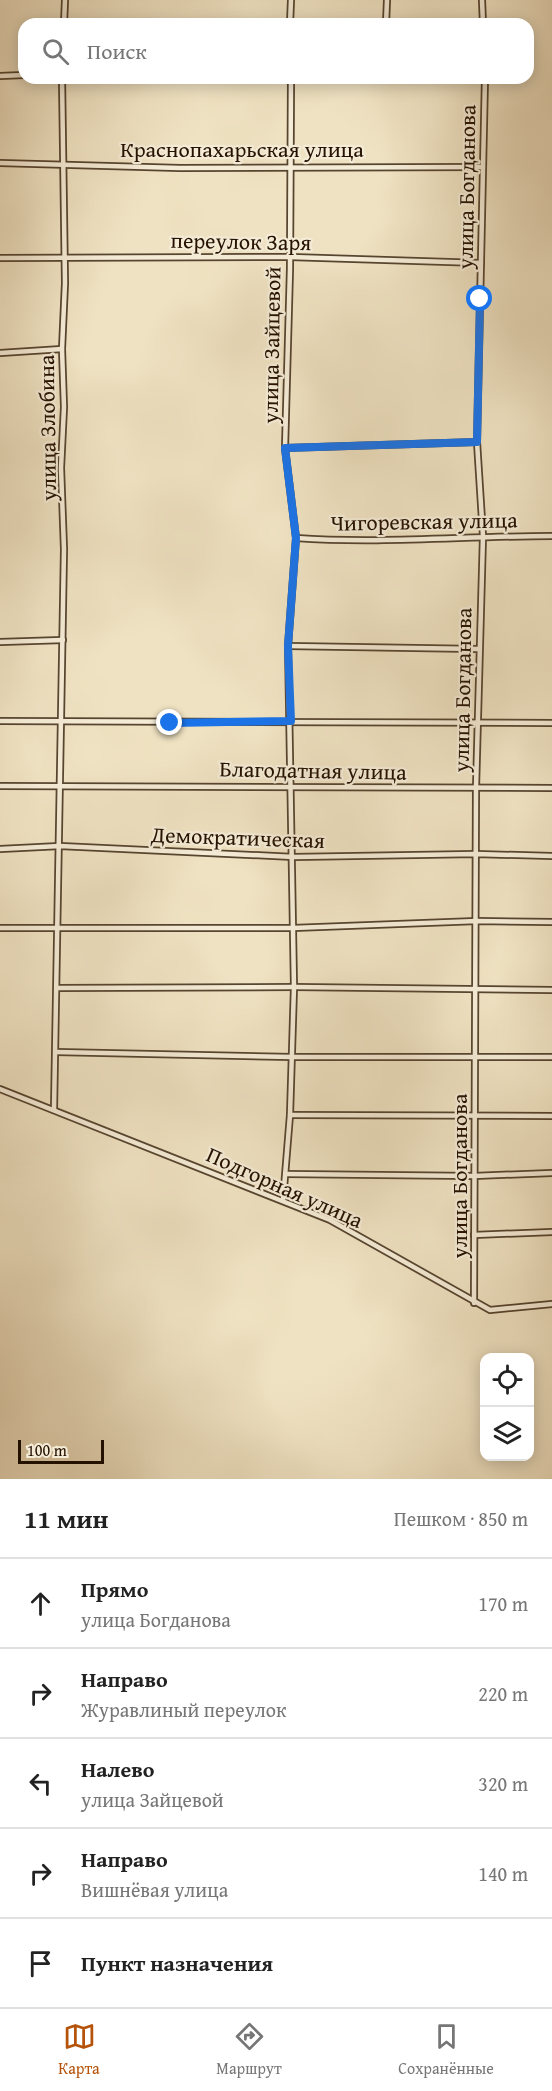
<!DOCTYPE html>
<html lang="ru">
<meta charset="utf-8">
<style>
body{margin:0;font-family:"Gentium Book Plus",serif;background:#f6f6f6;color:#222}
.controls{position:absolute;right:18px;bottom:18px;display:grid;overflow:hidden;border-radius:12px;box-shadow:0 3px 15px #0003}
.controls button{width:54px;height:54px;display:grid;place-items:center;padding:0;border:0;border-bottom:2px solid #e0e0e0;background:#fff;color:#222;font:30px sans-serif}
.scale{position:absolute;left:18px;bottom:15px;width:86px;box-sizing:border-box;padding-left:6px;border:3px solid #241100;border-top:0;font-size:16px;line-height:21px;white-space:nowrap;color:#241100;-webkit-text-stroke:4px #f5ecd7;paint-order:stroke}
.stop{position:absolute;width:18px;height:18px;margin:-14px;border:4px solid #1a73e8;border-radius:50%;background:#fff}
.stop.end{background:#1a73e8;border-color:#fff;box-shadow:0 2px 6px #0008}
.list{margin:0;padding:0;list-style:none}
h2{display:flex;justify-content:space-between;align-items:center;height:78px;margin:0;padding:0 24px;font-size:26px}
h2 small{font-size:20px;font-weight:400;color:#767676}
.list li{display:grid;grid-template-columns:39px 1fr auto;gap:18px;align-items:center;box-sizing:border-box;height:90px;padding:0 24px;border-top:2px solid #e0e0e0}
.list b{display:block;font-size:22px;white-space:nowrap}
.list p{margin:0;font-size:20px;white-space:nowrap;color:#767676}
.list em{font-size:20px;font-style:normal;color:#767676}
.icon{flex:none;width:33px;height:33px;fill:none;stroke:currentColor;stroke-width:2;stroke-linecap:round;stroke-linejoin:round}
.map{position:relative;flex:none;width:552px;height:1479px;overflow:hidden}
.search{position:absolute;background:#fff;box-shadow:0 3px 15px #0003;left:18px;right:18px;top:18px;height:66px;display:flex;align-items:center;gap:15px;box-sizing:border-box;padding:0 21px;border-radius:18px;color:#767676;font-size:22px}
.sheet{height:528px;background:#fff}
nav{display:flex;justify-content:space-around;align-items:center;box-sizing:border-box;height:84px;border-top:2px solid #e0e0e0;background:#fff;font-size:16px;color:#767676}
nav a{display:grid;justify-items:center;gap:3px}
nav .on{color:#b45309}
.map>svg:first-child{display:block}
</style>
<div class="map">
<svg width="552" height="1479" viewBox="0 0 552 1479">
<rect width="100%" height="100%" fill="#efe2c2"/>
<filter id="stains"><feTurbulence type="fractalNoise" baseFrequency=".00333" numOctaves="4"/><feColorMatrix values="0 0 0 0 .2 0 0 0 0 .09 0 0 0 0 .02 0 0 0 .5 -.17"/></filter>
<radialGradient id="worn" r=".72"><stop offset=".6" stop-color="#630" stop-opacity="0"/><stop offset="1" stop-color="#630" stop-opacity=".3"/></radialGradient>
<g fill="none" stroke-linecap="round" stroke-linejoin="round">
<g stroke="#574530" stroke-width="8">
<g id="street">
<path d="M482,0l1,24"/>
<path d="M64,24l1,-24"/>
<path d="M290,24l1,-24"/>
<path d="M386,24l1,-24"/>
<path d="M0,76l24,-1"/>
<path d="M0,163l180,5 303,-1"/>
<path d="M0,258l290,-1 191,6"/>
<path d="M0,353l62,-4"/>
<path d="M285,448l192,-6"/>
<path d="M296,538c84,6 171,-2 256,-2"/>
<path d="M0,642l63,-2"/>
<path d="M288,646l190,3"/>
<path d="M0,721l552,2"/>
<path d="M0,786l552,2"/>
<path d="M0,849l60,-3 234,11 182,-3 76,2"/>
<path d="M0,928h293l184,-7 75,1"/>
<path d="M57,988l237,-1 258,3"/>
<path d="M56,1052l236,5h260"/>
<path d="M0,1089l330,131 160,90 62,-6"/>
<path d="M54,1110l10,-561 -3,-81 3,-61 -2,-58 3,-66 -3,-205"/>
<path d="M290,1115l262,1"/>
<path d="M286,1174l188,2 78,-3"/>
<path d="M283,1200l7,-85 4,-128 -6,-341 8,-108 -11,-90 5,-179 1,-191"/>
<path d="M474,1235l78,-3"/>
<path d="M474,1303l2,-515 7,-252 -6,-94 8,-364"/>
</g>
</g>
<use href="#street" stroke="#f5ecd7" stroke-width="4.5"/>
</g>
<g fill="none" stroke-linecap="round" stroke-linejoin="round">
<path stroke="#1a73e8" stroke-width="8" d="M170,723l121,-2 -3,-75 8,-108 -11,-90 192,-6 3,-143"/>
</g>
<g text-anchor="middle" stroke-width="4.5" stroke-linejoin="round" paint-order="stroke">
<g font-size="22" fill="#241100" stroke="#f5ecd7">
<text x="242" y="157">Краснопахарьская улица</text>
<text transform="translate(466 187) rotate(-89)" y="8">улица Богданова</text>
<text transform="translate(241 241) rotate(1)" y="8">переулок Заря</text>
<text transform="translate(271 345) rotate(-89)" y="8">улица Зайцевой</text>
<text transform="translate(47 428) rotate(-91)" y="8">улица Злобина</text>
<text transform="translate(424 521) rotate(-1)" y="8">Чигоревская улица</text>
<text transform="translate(462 690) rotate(-89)" y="8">улица Богданова</text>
<text transform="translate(313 770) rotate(1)" y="8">Благодатная улица</text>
<text transform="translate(238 837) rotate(2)" y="8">Демократическая</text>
<text transform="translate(459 1176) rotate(-90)" y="8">улица Богданова</text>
<text transform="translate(285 1187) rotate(24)" y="8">Подгорная улица</text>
</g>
</g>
<rect width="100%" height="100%" filter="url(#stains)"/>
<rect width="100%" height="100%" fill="url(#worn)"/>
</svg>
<div class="controls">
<button><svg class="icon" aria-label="locate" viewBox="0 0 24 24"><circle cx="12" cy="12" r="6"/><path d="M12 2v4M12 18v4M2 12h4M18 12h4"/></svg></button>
<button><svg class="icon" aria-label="layers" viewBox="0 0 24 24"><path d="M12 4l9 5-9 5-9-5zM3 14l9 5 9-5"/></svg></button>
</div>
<div class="scale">100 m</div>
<div class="stop" style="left:480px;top:299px"></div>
<div class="stop end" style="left:170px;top:723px"></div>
<div class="search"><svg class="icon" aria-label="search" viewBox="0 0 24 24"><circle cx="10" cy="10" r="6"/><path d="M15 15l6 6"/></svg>Поиск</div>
</div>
<section class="sheet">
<h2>11 мин<small>Пешком · 850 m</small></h2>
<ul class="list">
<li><svg class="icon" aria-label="ahead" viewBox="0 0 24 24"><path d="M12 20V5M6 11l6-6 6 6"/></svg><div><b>Прямо</b><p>улица Богданова</p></div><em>170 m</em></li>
<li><svg class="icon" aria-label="right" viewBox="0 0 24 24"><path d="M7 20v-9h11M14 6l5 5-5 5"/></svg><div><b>Направо</b><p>Журавлиный переулок</p></div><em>220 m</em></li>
<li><svg class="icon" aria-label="left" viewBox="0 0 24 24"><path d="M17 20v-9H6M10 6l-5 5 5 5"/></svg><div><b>Налево</b><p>улица Зайцевой</p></div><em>320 m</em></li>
<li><svg class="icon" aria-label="right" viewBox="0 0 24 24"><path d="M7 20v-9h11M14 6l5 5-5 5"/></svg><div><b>Направо</b><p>Вишнёвая улица</p></div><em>140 m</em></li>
<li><svg class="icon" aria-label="arrive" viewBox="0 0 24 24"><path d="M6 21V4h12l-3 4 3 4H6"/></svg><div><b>Пункт назначения</b></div></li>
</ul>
</section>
<nav>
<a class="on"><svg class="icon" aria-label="map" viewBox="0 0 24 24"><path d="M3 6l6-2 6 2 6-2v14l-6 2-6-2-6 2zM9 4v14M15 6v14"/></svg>Карта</a>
<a><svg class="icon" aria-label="directions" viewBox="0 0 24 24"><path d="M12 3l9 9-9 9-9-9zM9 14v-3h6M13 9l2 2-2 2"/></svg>Маршрут</a>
<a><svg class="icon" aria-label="saved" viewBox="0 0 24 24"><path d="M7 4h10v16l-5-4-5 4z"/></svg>Сохранённые</a>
</nav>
